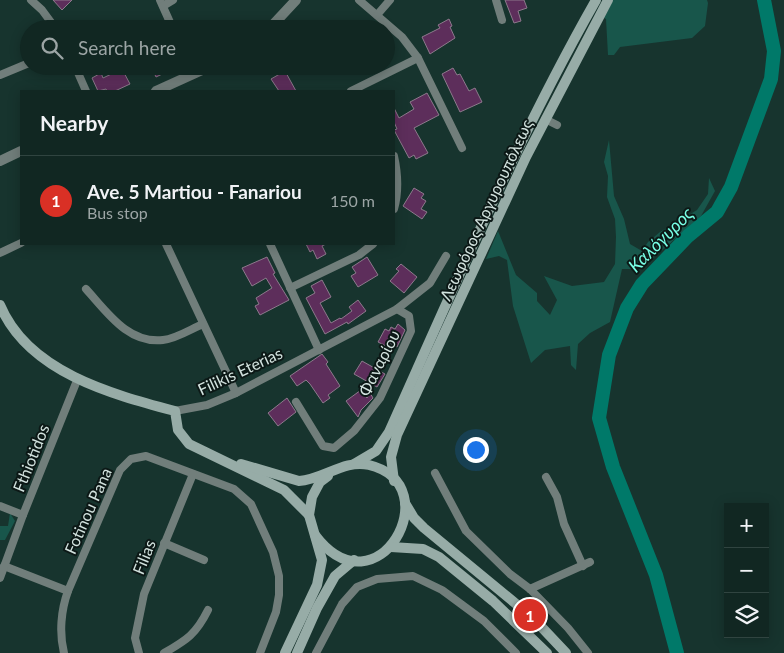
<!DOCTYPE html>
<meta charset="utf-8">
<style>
body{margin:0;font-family:Lato,sans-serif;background:#1e332f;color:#f1f3f6}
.controls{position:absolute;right:15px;bottom:15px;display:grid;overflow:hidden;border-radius:0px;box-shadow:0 2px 12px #0003}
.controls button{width:45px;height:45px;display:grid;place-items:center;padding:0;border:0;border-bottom:1px solid #304440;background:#112722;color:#f1f3f6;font:25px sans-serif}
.you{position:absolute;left:475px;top:449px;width:18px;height:18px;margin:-12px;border:4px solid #fff;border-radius:50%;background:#1a73e8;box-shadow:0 0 0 8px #1a73e833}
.badge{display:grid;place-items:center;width:32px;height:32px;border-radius:50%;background:#d93025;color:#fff;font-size:16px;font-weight:700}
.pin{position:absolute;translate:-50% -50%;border:2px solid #fff;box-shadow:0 1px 5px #0006}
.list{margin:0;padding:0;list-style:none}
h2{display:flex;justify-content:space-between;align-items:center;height:65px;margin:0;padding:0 20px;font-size:21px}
h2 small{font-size:16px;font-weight:400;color:#9ca5a5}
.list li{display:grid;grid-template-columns:32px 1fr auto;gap:15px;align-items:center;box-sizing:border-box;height:90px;padding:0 20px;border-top:1px solid #304440}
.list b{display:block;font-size:19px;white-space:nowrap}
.list p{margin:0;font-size:16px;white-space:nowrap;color:#9ca5a5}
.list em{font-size:16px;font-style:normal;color:#9ca5a5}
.icon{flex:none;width:28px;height:28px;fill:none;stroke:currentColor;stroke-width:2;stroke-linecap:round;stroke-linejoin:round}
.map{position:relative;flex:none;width:784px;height:653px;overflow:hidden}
.search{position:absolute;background:#112722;box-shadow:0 2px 12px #0003;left:20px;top:20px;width:375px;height:55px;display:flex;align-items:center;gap:12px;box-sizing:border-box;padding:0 18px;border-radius:28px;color:#9ca5a5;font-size:19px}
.panel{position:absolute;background:#112722;box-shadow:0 2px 12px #0003;left:20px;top:90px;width:375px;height:155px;border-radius:0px}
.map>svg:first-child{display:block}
</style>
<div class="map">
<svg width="784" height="653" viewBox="0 0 784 653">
<rect width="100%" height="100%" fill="#17342e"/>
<g fill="#18564b">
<path d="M613,0h94l1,3 -3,23 -13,12 -72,9 -6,8h-6l-2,-36 -2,-1z"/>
<path d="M609,140l5,56 10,23 6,25 12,7 6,-9 12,-10 37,-22 11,-16 1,-16 6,13 -14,25 -60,53h-19l-12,53 -20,11 -12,11 -2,26 -5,-5 -1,-19 -25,4 -14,13 -18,-57 -6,-46 -8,-4 -13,3 12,-28 18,44 21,18v8l13,14 7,-15 -13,-24 28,10 32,-4 11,-18 1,-27 -1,-18 -8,-22 1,-21 -4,-14z"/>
<path d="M10,513l5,8 -10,19h-5v-14h8z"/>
</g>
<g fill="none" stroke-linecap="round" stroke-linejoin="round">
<path stroke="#007969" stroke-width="14" d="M677,653l-21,-78 -43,-108 -14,-49 10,-63 18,-47 15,-24 46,-48 29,-24 14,-25 40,-108 3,-28 -10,-51"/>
</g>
<g fill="#5d2e5b" stroke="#8d798c">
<path d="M53,0h19l-10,10z"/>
<path d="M505,0h19l3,8 -9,3 3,10 -7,2z"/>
<path d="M449,19l3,7 -2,1 5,11 -25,16 -8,-17 18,-9 -2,-3z"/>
<path d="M151,66h28l-23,11z"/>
<path d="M453,68l4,7 3,-1 9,17 6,-3 7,14 -22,10 -18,-38z"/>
<path d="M122,69l8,15 -15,7h-8l-1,-2 -8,2 -6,-13 9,-5 2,5z"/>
<path d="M285,71l11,20h-17l-8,-12z"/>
<path d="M427,93l12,22 -25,13 14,25 -12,6 -2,-4 -5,3 -15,-28 3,-1 -3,-7v-14l5,10 15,-9 -4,-7z"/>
<path d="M414,188l10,6 -3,4 5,3 -5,8 6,3 -5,7 -19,-13z"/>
<path d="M306,244h20l-4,2 4,8 -9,5 -4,-9 -3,2z"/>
<path d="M267,257l8,16 -2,1 16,26 -29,15 -5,-9 4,-2 -3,-6 16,-10 -6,-10 -14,8 -10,-18z"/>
<path d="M367,257l11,18 -20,12 -7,-11 5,-3 -4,-6z"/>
<path d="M401,264l16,13 -13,16 -14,-12 9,-10 -3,-2z"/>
<path d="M322,280l9,17 -11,6 11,20 9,-5 1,1 11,-8 -3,-4 9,-7 8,11 -18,13 -1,-2 -22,12 -19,-36 9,-5 -4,-7z"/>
<path d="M398,324l7,6 -8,17 -7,-4 -2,4 -10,-5 7,-13 4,2 2,-4 4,2z"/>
<path d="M322,354l6,8 -2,2 14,22 -12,9 2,3 -7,5 -13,-19 -4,-4 -9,6 -7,-10z"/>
<path d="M362,361l23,13 -8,13 -23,-13z"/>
<path d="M361,390l6,8 3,-5 3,5 -12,12 -3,7 -12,-16z"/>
<path d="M287,398l9,14 -18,14 -10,-13z"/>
</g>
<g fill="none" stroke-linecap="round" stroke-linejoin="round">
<g stroke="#717e7b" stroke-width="8">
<path d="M31,0l11,10 14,19"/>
<path d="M160,0l13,29"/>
<path d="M359,0l43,37 16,21 44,90"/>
<path d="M496,0l6,20"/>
<path d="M163,6l10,-6"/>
<path d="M377,15l13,-15"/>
<path d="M75,66l11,25"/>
<path d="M0,75l29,-12"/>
<path d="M351,91l67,-33"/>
<path d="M545,119l12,6"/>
<path d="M394,156c4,18 5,35 0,53"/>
<path d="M166,244l70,149"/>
<path d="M270,244l49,106"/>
<path d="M0,253l21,-10"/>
<path d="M290,288l69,-33 14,-11"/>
<path d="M86,289c21,23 42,55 77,51 13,-1 28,-11 40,-16"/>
<path d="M296,402l27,44 11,2 20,-17 26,-33 31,-67 -2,-15 -12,-7"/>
<path d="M175,411l32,-6 29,-12 161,-84 33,-26 16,-27"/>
<path d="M435,473l31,58 44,43 20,15 38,39 20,25"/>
<path d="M546,477l11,20 7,27 19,42"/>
<path d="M0,506l23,9"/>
<path d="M164,543l40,17"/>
<path d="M4,566l64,25"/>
<path d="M0,578l23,-63 55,-137"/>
<path d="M530,589l60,-27"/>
<path d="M64,653c-5,-20 -3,-43 4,-62l52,-121 11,-11 15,-3 88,33 17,15 22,48 6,24v19l-3,17 -16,41"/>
<path d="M139,653l-4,-15 9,-44 49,-120"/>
<path d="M164,653c23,-13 32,-19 44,-43"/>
<path d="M316,653l26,-49 15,-17 20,-8 36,-3 29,14 42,31 32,32"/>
</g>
<g stroke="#717e7b" stroke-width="10">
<path d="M269,29l27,-29"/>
<path d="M156,91l55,-25"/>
<path d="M0,161l21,-10"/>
</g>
<g stroke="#97aca7" stroke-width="10">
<path d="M0,305c28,67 111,89 175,106l3,19 11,14 95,46 25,25"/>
<path d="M241,464l58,17c24,-1 45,-22 70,-16 82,20 8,152 -54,70"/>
<path d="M354,464l22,-13 13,-19c65,-145 128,-293 207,-432"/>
<path d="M394,481l-3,-24 6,-22 129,-278 82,-157"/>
<path d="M405,503l9,15 10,10 108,89 34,36"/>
<path d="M391,547l32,2 16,8 54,44 54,52"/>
<path d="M285,653l32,-68 5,-25 -13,-45 3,-18 8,-15 8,-6"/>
<path d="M297,653l20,-45 18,-32 19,-16"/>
</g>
</g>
<g text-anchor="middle" stroke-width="4" stroke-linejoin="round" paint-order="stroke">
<g font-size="16" fill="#d3e3df" stroke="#0c1816">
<text transform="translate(486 210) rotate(-65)" y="6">Λεωφόρος Αργυρουπόλεως</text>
<text transform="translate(379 363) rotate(-63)" y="6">Φαναρίου</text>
<text transform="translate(240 371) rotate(-25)" y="6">Filikis Eterias</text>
<text transform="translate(31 458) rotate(-68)" y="6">Fthiotidos</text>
<text transform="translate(88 511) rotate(-66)" y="6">Fotinou Pana</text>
<text transform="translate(144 557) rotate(-68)" y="6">Filias</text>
</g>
<g font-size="18" font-style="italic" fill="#78fee5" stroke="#0c1816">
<text transform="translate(661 240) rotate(-45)" y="6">Καλόγυρος</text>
</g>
</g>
</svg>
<div class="controls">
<button>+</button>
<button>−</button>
<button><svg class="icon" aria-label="layers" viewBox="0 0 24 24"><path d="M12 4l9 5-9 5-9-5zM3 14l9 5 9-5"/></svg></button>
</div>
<div class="you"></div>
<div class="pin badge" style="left:530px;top:615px">1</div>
<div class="search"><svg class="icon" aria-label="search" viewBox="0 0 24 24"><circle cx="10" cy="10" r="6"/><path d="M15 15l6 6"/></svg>Search here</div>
<section class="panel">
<h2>Nearby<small></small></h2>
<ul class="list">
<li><span class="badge">1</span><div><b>Ave. 5 Martiou - Fanariou</b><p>Bus stop</p></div><em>150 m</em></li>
</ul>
</section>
</div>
